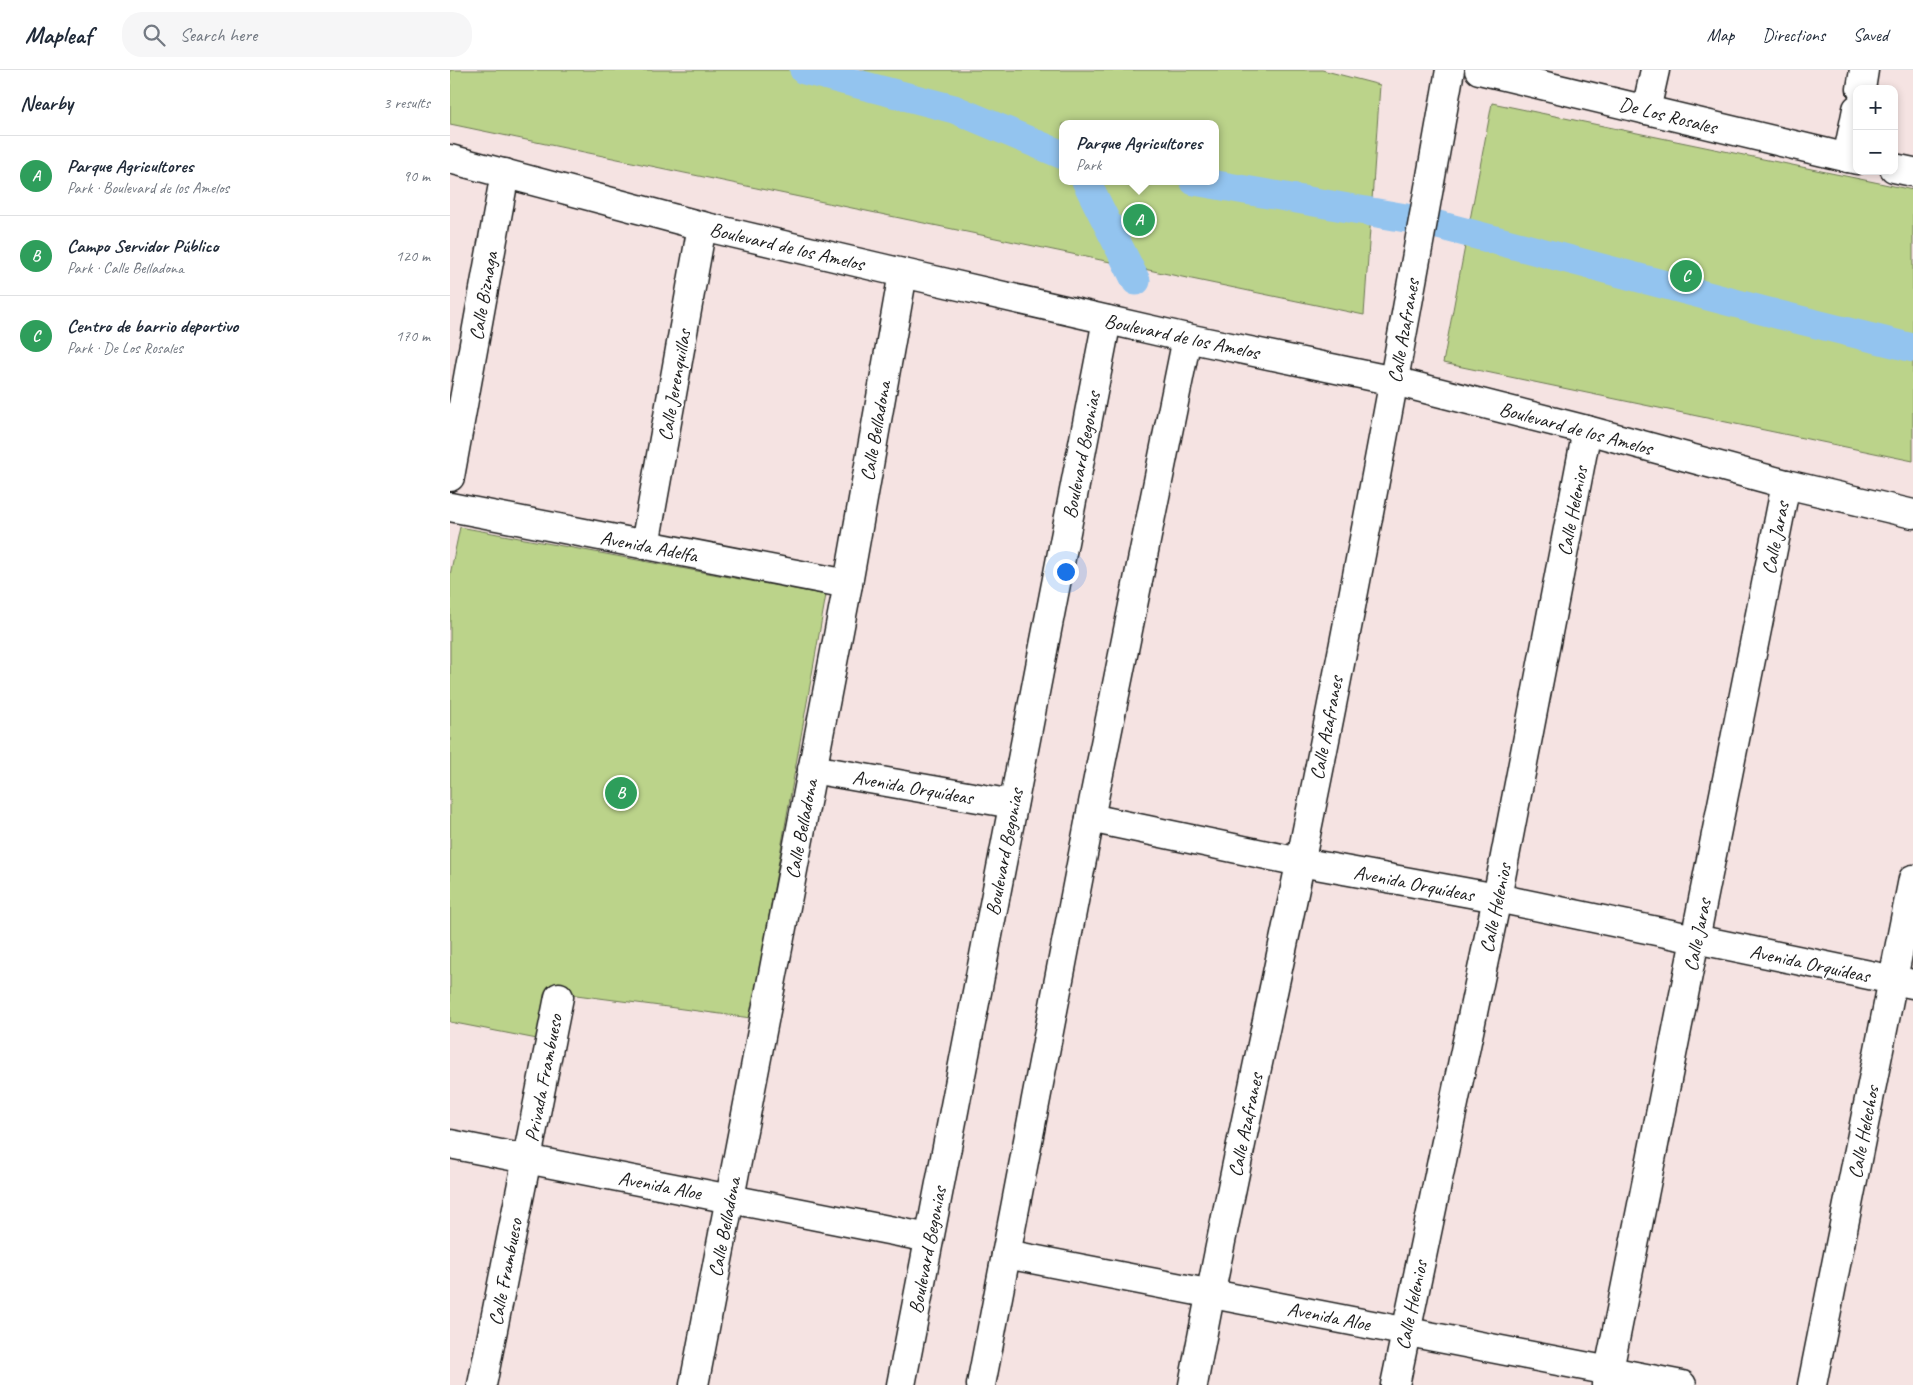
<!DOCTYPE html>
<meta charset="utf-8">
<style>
body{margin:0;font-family:Caveat,sans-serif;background:#f6f6f7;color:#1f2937}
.controls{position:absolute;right:15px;top:15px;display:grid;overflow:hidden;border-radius:10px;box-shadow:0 2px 8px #0003}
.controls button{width:45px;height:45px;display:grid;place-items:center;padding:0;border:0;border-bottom:1px solid #e0e1e3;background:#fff;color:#1f2937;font:25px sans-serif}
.you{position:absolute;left:615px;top:501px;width:18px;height:18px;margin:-12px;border:4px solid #fff;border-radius:50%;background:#1a73e8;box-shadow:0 0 0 8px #1a73e833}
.badge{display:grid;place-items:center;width:32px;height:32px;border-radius:50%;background:#2563eb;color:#fff;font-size:16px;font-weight:700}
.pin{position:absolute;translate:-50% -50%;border:2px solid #fff;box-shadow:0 1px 5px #0006}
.popup{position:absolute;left:609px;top:50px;width:160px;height:65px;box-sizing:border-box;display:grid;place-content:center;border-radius:10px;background:#fff;filter:drop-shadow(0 1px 4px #0005);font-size:16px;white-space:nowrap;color:#747a83}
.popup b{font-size:19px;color:#1f2937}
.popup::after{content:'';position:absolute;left:50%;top:100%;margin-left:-10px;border:10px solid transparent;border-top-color:#fff}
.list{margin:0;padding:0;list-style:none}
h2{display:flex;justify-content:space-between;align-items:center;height:65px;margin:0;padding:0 20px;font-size:21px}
h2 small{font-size:16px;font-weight:400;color:#747a83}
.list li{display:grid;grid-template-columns:32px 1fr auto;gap:15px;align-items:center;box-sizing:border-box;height:80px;padding:0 20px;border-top:1px solid #e0e1e3}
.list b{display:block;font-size:19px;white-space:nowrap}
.list p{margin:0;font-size:16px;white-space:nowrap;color:#747a83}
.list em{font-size:16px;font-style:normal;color:#747a83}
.icon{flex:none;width:28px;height:28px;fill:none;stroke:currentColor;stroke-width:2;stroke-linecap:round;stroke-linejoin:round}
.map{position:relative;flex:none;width:1463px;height:1315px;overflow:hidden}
header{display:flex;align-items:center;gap:30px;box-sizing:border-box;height:70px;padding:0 25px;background:#fff;border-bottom:1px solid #e0e1e3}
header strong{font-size:24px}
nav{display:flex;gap:28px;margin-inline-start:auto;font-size:18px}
.search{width:350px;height:45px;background:#f6f6f7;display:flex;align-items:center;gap:12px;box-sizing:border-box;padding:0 18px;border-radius:20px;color:#747a83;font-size:19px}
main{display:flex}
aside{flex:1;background:#fff}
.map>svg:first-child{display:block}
</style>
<header>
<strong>Mapleaf</strong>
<div class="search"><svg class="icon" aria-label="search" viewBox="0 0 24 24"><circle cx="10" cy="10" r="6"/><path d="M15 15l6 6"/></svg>Search here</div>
<nav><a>Map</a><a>Directions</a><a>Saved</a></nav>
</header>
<main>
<aside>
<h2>Nearby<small>3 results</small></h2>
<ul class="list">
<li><span class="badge" style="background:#2e9e5b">A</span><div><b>Parque Agricultores</b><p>Park · Boulevard de los Amelos</p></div><em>90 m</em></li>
<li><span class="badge" style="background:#2e9e5b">B</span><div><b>Campo Servidor Público</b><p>Park · Calle Belladona</p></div><em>120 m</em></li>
<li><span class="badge" style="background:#2e9e5b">C</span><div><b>Centro de barrio deportivo</b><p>Park · De Los Rosales</p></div><em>170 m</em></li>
</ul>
</aside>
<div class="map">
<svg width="1463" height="1315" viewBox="0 0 1463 1315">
<rect width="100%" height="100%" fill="#f5e3e2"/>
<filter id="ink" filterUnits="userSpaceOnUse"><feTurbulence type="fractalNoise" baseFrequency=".02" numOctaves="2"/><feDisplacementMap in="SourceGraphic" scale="10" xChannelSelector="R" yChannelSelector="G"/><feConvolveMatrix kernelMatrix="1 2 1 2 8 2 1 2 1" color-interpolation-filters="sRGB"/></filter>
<g filter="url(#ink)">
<g fill="#bbd38a" stroke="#6c7853" fill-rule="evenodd">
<path d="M0,0h872l58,15 -16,230 -914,-191zM613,54h152v57h-152z"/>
<path d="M1042,33l421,87v271l-470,-98z"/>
<path d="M10,457l366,68 -75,423 -205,-27 -9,48 -87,-17v-447z"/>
</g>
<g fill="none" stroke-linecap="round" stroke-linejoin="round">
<g stroke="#93c4ef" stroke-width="29">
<path d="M354,0l150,39 109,46"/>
<path d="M636,111l50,100"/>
<path d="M744,111l229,40 357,94 133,33"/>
</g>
<g stroke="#1c1c1c" stroke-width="31">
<g id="minor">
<path d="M1411,19l3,-19"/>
<path d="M1196,40l9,-40"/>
<path d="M1397,88l10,-49"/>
<path d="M0,407l55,-304"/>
<path d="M0,437l398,77"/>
<path d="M195,475l57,-319"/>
<path d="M362,699l201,35"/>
<path d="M640,748l210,44 197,36 416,86"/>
<path d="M0,1074l479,94"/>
<path d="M556,1184l676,131"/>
<path d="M32,1315l77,-388"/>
<path d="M244,1315l154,-801 55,-311"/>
<path d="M451,1315l206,-1065"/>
<path d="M531,1315l109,-567 97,-480"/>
<path d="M743,1315c32,-174 71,-347 107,-521 54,-264 103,-529 150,-794"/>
<path d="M945,1315l102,-487 90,-468"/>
<path d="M1156,1315l180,-901"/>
<path d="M1362,1315l101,-506"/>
</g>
</g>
<g stroke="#1c1c1c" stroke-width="31">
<g id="major">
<path d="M1029,0l378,90"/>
<path d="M0,89l252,67 201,47 284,65 207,43 193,49 199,54 127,30"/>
<path d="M1444,98l19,4"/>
</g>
</g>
<use href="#minor" stroke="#fff" stroke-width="28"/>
<use href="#major" stroke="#fff" stroke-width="28"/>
</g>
</g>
<g text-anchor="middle" stroke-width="4" stroke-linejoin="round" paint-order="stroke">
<g font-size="20" fill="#1c1c1c" stroke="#fff">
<text transform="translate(1218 45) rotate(14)" y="7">De Los Rosales</text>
<text transform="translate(337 176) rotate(13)" y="7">Boulevard de los Amelos</text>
<text transform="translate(33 226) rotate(-80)" y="7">Calle Biznaga</text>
<text transform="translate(953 261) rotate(-80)" y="7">Calle Azafranes</text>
<text transform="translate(732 266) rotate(12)" y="7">Boulevard de los Amelos</text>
<text transform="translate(224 315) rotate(-80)" y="7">Calle Jerenquillas</text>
<text transform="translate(1126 358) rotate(15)" y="7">Boulevard de los Amelos</text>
<text transform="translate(425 361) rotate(-80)" y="7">Calle Belladona</text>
<text transform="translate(631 385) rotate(-79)" y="7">Boulevard Begonias</text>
<text transform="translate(1122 441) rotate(-79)" y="7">Calle Helenios</text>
<text transform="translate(1325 468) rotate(-79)" y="7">Calle Jaras</text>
<text transform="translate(199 476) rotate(11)" y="7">Avenida Adelfa</text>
<text transform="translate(876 658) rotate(-79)" y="7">Calle Azafranes</text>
<text transform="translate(463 717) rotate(10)" y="7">Avenida Orquídeas</text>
<text transform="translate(351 759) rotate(-79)" y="7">Calle Belladona</text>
<text transform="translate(554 782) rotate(-79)" y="7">Boulevard Begonias</text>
<text transform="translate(964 813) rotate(11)" y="7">Avenida Orquídeas</text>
<text transform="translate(1045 838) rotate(-78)" y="7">Calle Helenios</text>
<text transform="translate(1247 865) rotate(-79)" y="7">Calle Jaras</text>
<text transform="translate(1360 893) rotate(12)" y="7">Avenida Orquídeas</text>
<text transform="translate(93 1008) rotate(-79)" y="7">Privada Frambueso</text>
<text transform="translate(795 1055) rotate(-78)" y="7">Calle Azafranes</text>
<text transform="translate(1413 1062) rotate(-79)" y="7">Calle Helechos</text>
<text transform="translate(210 1115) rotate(11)" y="7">Avenida Aloe</text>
<text transform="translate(274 1157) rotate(-79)" y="7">Calle Belladona</text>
<text transform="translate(477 1180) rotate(-79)" y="7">Boulevard Begonias</text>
<text transform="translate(55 1202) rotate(-79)" y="7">Calle Frambueso</text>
<text transform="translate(961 1235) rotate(-78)" y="7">Calle Helenios</text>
<text transform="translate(879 1246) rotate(11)" y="7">Avenida Aloe</text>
</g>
</g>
</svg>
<div class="controls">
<button>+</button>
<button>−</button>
</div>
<div class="you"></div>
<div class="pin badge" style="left:689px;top:150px;background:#2e9e5b">A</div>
<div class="popup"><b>Parque Agricultores</b>Park</div>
<div class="pin badge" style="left:171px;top:723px;background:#2e9e5b">B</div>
<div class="pin badge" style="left:1236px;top:206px;background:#2e9e5b">C</div>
</div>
</main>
